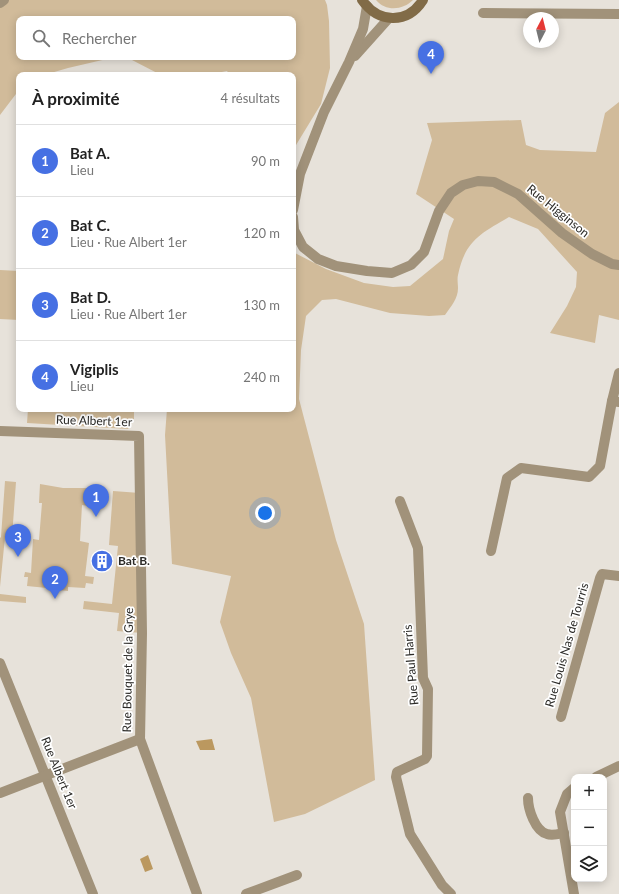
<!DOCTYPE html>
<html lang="fr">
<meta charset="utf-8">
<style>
body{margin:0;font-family:Lato,sans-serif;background:#f2f2f2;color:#222}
.controls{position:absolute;right:12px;bottom:12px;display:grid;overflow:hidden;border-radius:8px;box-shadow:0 2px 10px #0003}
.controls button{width:36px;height:36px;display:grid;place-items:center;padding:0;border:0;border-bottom:1px solid #e0e0e0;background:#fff;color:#222;font:20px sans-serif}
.compass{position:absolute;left:523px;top:12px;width:36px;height:36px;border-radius:50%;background:#fff;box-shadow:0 2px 10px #0003;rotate:7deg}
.you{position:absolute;left:265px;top:513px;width:14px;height:14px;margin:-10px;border:3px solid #fff;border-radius:50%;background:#1a73e8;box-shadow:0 0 0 6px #1a73e833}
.badge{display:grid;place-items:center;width:26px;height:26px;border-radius:50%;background:#4670e3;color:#fff;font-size:13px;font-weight:700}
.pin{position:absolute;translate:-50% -33px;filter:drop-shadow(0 1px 2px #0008)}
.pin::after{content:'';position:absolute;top:21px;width:14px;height:12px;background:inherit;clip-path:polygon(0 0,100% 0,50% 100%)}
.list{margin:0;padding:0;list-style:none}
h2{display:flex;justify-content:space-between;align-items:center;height:52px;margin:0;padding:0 16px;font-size:17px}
h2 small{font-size:13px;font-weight:400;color:#767676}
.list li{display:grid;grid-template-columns:26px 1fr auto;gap:12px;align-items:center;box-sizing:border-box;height:72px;padding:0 16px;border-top:1px solid #e0e0e0}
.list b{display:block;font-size:15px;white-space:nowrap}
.list p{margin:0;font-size:13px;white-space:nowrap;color:#767676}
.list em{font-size:13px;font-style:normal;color:#767676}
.icon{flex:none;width:22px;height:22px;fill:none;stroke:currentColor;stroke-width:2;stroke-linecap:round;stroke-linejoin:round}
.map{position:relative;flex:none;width:619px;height:894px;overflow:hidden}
.search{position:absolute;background:#fff;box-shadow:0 2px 10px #0003;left:16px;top:16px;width:280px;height:44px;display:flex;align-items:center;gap:10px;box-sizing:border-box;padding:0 14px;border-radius:8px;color:#767676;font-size:15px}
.panel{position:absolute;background:#fff;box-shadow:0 2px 10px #0003;left:16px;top:72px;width:280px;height:340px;border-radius:8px}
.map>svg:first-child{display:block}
</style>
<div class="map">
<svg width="619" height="894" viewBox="0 0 619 894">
<rect width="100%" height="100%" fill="#e7e2da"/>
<g fill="#d1bb9a" fill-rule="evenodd">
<path d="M0,0h325l2,5 2,16 1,47 -9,36 -28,46v-75h-63l-3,-4 -21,4h-45l-29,-15 -21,-2 -43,10 -24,7h-25v15l-19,25zM19,19h274v38h-274z"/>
<path d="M376,0h37c-10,10 -27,12 -37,0z"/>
<path d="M619,102v218l-20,-5 -4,28 -45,-10 17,-27 9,-19 1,-15 -39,-43 -29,-12c-29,17 -44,24 -51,58 -1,4 0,9 0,13 0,11 -7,18 -13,27l-16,1 -39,-3 -54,-14 -14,1 -16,16 -5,34 -2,49 37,141 28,84 11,156 -70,34 -31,8 -23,-124 -20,-45 -11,-31 11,-46 -59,-12 -7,-129 2,-26h126v-157l33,17 38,14 29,4 17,-1 33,-27 6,-28 5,-12 -38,-25 16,-54 -5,-17 94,-3 5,25 14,5 56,2 9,-39z"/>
<path d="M0,270l19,1v49l-19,-1z"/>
<path d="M28,409h106v10l-6,10 -101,-6z"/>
<path d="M5,481l11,1 -4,55h-7l-5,50v-49l1,-1z"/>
<path d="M40,484l23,4h26l-1,18 -6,-1 -2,36 9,2 -4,33 9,1 -1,7 -7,-1 -1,5 -17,-1v4l-9,-1v-8l-11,-1 -1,7 -20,-2 1,-9h-4l1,-5 6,1 2,-34 6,1 3,-37h-3z"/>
<path d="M113,491l27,2 2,140 -25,-2 2,-18 -36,-4 1,-8 28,3 6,-58 -9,-1z"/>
<path d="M0,594l26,3v6l-26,-2z"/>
</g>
<g fill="#bb985f">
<path d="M212,739l3,11h-15l-4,-9z"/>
<path d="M148,855l5,14 -8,3 -5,-13z"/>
</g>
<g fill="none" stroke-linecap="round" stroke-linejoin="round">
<g stroke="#a1927a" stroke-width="10">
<path d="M483,13l136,1"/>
<path d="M612,401l7,-28"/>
<path d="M0,431l139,5 3,197 -2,106 57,155"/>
<path d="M400,501l18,47 5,130 5,11 -1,67 -2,3 -28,13 -1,5 14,57 32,51 9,9"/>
<path d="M491,551l16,-73 14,-10 68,9 11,-11 12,-65 7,1"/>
<path d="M0,663l93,231"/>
<path d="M561,717l39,-139 2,-4 17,2"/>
<path d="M596,777l23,-11"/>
<path d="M0,793l140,-54"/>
<path d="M528,798c0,11 7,33 19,36 5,2 12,0 17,-1"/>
<path d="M246,894l51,-19"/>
<path d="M574,894l-14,-82 7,-18 7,-6"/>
</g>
<g stroke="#a1927a" stroke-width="10">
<path d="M0,3l4,-3"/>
<path d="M355,56l34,-38"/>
<path d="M293,210l7,-36 24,-62 25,-50 14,-33 4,-23"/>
<path d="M293,217l1,13 9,17 15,12 18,7 31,5 25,2 19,-8 13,-13 15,-41 12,-18 12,-8 15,-4 16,1 24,12 44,39 30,21 20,10 7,1"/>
</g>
<path stroke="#816b47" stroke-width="10" d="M362,0c16,23 45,25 61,0"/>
</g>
<defs>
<g id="building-disc" transform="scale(1.15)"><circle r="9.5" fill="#4670e3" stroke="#fff"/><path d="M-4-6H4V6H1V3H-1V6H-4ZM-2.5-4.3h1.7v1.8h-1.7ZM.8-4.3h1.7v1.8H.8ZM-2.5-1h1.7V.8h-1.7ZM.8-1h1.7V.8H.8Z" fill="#fff"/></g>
</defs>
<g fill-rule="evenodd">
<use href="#building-disc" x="102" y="561"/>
</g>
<g text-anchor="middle" stroke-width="3.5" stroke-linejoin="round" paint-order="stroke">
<g font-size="12" fill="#2c2b28" stroke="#fff">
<text transform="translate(558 211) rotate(39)" y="4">Rue Higginson</text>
<text transform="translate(94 421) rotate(2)" y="4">Rue Albert 1er</text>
<text transform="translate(567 645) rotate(-74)" y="4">Rue Louis Nas de Tourris</text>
<text transform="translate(411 665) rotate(-95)" y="4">Rue Paul Harris</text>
<text transform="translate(128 670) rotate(-89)" y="4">Rue Bouquet de la Grye</text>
<text transform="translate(59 773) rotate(68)" y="4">Rue Albert 1er</text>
</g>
<g font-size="12" font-weight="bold" fill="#2c2b28" stroke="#fff" text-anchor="start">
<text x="118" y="565">Bat B.</text>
</g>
</g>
</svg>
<div class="controls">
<button>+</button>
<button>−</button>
<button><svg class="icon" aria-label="layers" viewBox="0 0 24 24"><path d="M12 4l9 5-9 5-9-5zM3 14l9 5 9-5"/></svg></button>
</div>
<svg class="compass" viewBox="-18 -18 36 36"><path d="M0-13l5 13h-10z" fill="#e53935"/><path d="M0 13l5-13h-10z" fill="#767676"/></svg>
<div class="you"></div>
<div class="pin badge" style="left:96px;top:517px">1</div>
<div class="pin badge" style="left:55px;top:599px">2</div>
<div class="pin badge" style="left:18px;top:557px">3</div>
<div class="pin badge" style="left:431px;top:74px">4</div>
<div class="search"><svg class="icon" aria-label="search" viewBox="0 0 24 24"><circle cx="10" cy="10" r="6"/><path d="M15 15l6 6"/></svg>Rechercher</div>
<section class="panel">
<h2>À proximité<small>4 résultats</small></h2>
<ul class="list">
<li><span class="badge">1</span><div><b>Bat A.</b><p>Lieu</p></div><em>90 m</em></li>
<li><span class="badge">2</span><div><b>Bat C.</b><p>Lieu · Rue Albert 1er</p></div><em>120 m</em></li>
<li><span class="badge">3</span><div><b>Bat D.</b><p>Lieu · Rue Albert 1er</p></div><em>130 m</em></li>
<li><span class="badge">4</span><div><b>Vigiplis</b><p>Lieu</p></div><em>240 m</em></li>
</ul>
</section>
</div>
